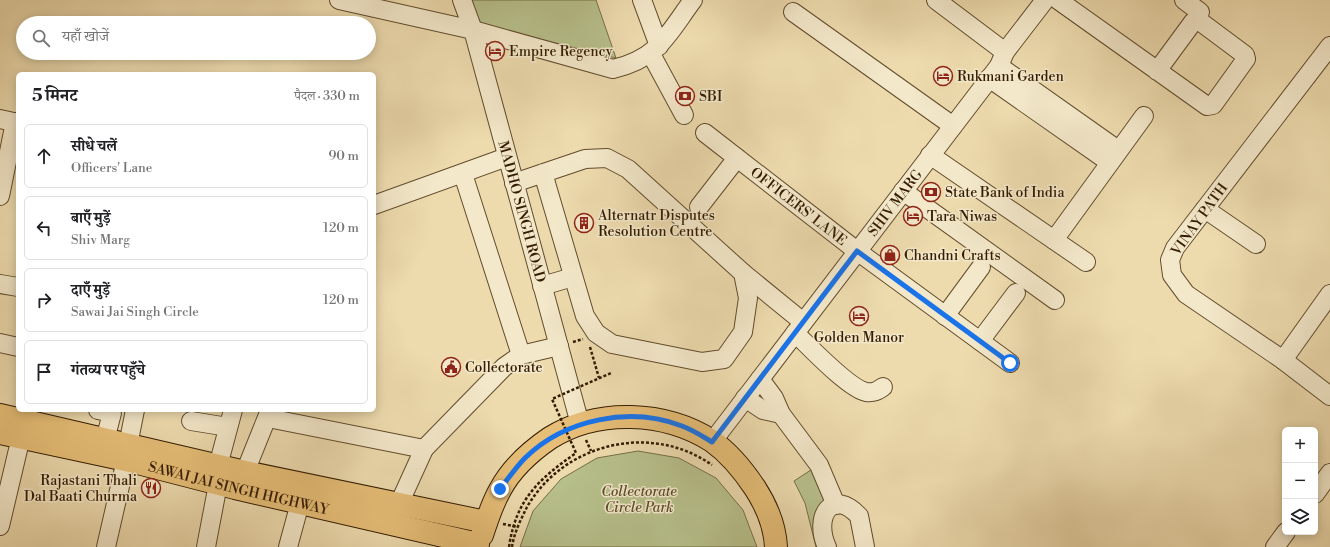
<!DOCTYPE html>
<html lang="hi">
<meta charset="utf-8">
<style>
body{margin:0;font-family:"Libre Bodoni","Noto Serif Devanagari",serif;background:#f2f2f2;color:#202124}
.controls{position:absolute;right:12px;bottom:12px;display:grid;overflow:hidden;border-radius:6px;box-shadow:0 2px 10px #0003}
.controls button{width:36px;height:36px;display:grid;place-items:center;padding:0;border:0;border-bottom:1px solid #e0e0e0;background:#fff;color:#202124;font:20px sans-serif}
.stop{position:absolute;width:12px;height:12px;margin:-9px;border:3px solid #1a73e8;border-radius:50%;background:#fff}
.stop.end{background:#1a73e8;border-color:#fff;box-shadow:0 1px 4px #0008}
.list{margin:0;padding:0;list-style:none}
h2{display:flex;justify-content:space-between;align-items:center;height:52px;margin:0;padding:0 16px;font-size:17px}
h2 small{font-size:13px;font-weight:400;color:#757577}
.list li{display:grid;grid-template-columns:26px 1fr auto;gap:12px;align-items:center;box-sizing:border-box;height:64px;margin:0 8px 8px;padding:0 8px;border:1px solid #e0e0e0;border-radius:6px}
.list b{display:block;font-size:15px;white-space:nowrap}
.list p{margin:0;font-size:13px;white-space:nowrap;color:#757577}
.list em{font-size:13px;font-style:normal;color:#757577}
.icon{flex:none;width:22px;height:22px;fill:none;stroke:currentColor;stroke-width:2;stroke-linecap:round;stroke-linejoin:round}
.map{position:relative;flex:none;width:1330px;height:547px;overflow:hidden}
.search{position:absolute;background:#fff;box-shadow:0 2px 10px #0003;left:16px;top:16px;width:360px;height:44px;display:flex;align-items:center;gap:10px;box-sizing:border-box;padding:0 14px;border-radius:22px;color:#757577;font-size:15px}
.panel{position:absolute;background:#fff;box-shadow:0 2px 10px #0003;left:16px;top:72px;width:360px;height:340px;border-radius:6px}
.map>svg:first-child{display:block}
</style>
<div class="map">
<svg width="1330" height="547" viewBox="0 0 1330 547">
<rect width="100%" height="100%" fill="#eddbae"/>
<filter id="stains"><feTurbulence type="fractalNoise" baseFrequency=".005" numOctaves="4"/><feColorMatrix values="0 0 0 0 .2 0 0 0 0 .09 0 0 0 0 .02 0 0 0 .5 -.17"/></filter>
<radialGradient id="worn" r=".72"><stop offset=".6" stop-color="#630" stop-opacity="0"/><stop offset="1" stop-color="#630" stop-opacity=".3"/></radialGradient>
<g fill="#b7c08b" stroke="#766e46">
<path d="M469,0h127l20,58 -139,-34z"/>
<path d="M638,451l41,7 37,20 27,32 14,37h-237l13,-36 28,-32 36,-21z"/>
<path d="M817,466l15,27 -5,54h-11l-11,-44 -11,-22z"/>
</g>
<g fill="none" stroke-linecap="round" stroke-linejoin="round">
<g stroke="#624c2d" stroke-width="20">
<g id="minor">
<path d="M339,0l134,30 140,39c46,-11 54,-34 80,-69"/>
<path id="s1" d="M462,0l11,30 107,394"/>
<path d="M642,0l17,46"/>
<path d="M936,0l69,52"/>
<path d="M1058,0l149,106 6,-1 33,-46 -1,-4 -47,-35 -5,2 -36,49"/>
<path d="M1184,0l16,12"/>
<path d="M793,12l160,114"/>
<path d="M1330,46l-155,202 -5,12 2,15 14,19 97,66 47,36"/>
<path d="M651,54l33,61"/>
<path d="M999,66l119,84"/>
<path d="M989,78l120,84"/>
<path d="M0,119l18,4"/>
<path id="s2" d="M705,133l152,118 153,112"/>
<path d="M930,155l156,107"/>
<path d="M463,174l58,181"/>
<path d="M514,183l71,-24 22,-1 21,11 115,104 5,25 -5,34 -19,27 -22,3 -90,-18 -16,-11 -11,-17 -42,-143"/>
<path d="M903,191l152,109"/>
<path d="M0,196l15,-74"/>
<path d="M374,205l133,-48"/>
<path d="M699,207l38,-49"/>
<path d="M1205,209l51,35"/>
<path d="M1054,240l90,-124"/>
<path d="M743,273l60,49"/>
<path d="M0,284l18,3"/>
<path d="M542,286l31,-9"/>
<path d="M945,316l36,-49"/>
<path d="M795,333c15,14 53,55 71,59 8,1 11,-1 17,-5"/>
<path d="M980,341l36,-48"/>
<path d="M0,343l18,4"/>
<path d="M1283,360l47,-66"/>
<path d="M760,379l14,19 7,16 38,51 17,40"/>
<path d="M745,398l18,12 18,4"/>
<path d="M98,410l14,3 -7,27"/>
<path d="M268,418l156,31"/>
<path d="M191,421l37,6"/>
<path id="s3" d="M712,442l287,-376 6,-14 40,-52"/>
<path d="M128,445l7,-35"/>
<path d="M218,466l15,-56"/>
<path d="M245,472l25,-62"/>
<path d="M1315,494l15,-21"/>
<path d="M399,504l25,-55 80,-82 17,-12 38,-9"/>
<path d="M0,526l21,-89"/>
<path d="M106,547l20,-87"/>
<path d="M206,547l12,-63"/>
<path d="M288,547l12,-44"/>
<path d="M827,547c-14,-30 5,-60 32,-31l6,31"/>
<path d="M1275,547l11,-15"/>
</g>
</g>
<g stroke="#341c02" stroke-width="24">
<g id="major">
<path d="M0,415l245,57 241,50"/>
<path id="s4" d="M0,433l126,27 109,28 243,56"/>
<path d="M482,535c5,-15 10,-31 18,-45 11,-21 31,-39 50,-52 48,-30 115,-27 162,3 17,12 31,29 43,47 11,17 20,39 21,59"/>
</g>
</g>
<g stroke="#341c02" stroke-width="2.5" stroke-dasharray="3 2" stroke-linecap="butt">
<path d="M573,342l10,-3"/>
<path d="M590,347l9,31"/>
<path d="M586,440l5,11"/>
<path d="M503,524l15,3"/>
<path d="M512,547c2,-14 9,-28 15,-40 37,-64 124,-85 185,-42"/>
</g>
<use href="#minor" stroke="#f3e8ca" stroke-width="18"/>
<use href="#major" stroke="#e6be77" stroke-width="22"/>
<path stroke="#341c02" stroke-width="2.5" stroke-dasharray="3 2" stroke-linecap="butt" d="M509,547c7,-48 30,-68 67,-94l-24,-54 59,-26"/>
</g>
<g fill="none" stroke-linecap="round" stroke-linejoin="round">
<path stroke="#1a73e8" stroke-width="5" d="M500,489c8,-10 16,-22 25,-31 40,-39 105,-52 157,-32 11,4 20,10 30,16l145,-191 153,112"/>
</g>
<defs>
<g id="hotel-ring" transform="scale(1)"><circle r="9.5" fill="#f3e8ca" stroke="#8f2418" stroke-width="1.5"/><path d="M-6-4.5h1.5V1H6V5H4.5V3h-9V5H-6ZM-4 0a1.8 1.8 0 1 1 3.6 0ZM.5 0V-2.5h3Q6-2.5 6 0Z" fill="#8f2418"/></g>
<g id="bank-ring" transform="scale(1)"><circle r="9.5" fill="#f3e8ca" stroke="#8f2418" stroke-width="1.5"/><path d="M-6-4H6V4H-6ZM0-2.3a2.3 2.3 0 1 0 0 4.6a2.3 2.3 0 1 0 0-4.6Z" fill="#8f2418"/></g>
<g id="building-ring" transform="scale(1)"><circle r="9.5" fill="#f3e8ca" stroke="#8f2418" stroke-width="1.5"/><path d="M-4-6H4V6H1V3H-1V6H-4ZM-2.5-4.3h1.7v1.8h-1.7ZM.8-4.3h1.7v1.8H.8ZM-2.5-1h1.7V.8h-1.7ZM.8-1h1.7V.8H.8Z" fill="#8f2418"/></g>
<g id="shop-ring" transform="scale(1)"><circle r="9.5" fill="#f3e8ca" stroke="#8f2418" stroke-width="1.5"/><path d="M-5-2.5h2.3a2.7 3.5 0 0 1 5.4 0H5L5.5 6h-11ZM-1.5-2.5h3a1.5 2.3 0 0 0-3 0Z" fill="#8f2418"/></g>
<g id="civic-ring" transform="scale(1)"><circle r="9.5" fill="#f3e8ca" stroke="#8f2418" stroke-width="1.5"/><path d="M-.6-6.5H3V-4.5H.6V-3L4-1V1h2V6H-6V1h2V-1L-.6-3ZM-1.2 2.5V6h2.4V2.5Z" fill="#8f2418"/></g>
<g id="restaurant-ring" transform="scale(1)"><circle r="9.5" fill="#f3e8ca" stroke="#8f2418" stroke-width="1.5"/><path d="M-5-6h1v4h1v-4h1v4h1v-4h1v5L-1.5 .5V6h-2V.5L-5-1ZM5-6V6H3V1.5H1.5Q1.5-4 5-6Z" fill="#8f2418"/></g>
</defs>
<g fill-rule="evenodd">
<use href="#hotel-ring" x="495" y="51"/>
<use href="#hotel-ring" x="943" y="76"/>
<use href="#bank-ring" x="685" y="96"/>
<use href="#bank-ring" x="931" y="192"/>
<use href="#hotel-ring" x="913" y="216"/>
<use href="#building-ring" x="584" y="223"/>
<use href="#shop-ring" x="890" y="255"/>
<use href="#hotel-ring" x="859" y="316"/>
<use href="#civic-ring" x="451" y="367"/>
<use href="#restaurant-ring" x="151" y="488"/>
</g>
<g text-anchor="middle" stroke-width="3" stroke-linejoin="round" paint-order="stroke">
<g font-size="14" fill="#341c02" stroke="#f3e8ca" text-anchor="start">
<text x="509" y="56">Empire Regency</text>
<text x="957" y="81">Rukmani Garden</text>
<text x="699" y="101">SBI</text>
<text x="945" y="197">State Bank of India</text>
<text x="598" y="220">Alternatr Disputes<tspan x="598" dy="16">Resolution Centre</tspan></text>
<text x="927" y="221">Tara Niwas</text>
<text x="904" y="260">Chandni Crafts</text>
<text x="859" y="342" text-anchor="middle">Golden Manor</text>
<text x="465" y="372">Collectorate</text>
<text x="137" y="485" text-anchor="end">Rajastani Thali<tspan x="137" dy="16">Dal Baati Churma</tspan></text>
</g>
<g font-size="14" fill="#341c02" stroke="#f3e8ca">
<text dy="5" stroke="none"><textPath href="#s3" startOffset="301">SHIV MARG</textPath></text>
<text dy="5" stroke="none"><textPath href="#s2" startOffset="119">OFFICERS' LANE</textPath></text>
<text dy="5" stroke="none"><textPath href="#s1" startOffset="220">MADHO SINGH ROAD</textPath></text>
<text transform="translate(1199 219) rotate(-54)" y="5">VINAY PATH</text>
<text dy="5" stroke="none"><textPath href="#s4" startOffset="245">SAWAI JAI SINGH HIGHWAY</textPath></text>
</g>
<g font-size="14" font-style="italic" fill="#5b4d2b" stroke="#f3e8ca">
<text x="639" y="496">Collectorate<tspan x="639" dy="16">Circle Park</tspan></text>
</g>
</g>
<rect width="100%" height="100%" filter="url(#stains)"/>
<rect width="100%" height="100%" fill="url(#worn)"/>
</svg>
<div class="controls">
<button>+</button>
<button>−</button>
<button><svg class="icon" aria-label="layers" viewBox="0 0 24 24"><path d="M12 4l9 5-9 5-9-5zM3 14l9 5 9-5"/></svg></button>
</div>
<div class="stop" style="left:1010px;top:363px"></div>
<div class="stop end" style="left:500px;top:489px"></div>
<div class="search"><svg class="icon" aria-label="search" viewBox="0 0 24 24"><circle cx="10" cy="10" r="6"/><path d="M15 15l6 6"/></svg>यहाँ खोजें</div>
<section class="panel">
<h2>5 मिनट<small>पैदल · 330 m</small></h2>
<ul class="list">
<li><svg class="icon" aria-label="ahead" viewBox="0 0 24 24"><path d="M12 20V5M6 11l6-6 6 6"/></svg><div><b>सीधे चलें</b><p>Officers' Lane</p></div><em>90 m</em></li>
<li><svg class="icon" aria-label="left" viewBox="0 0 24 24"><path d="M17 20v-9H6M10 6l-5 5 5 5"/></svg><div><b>बाएँ मुड़ें</b><p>Shiv Marg</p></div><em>120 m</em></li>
<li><svg class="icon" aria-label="right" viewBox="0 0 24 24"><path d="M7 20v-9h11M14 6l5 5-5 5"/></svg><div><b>दाएँ मुड़ें</b><p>Sawai Jai Singh Circle</p></div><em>120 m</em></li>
<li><svg class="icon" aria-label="arrive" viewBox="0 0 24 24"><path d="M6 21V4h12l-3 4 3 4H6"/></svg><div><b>गंतव्य पर पहुँचे</b></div></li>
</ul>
</section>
</div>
